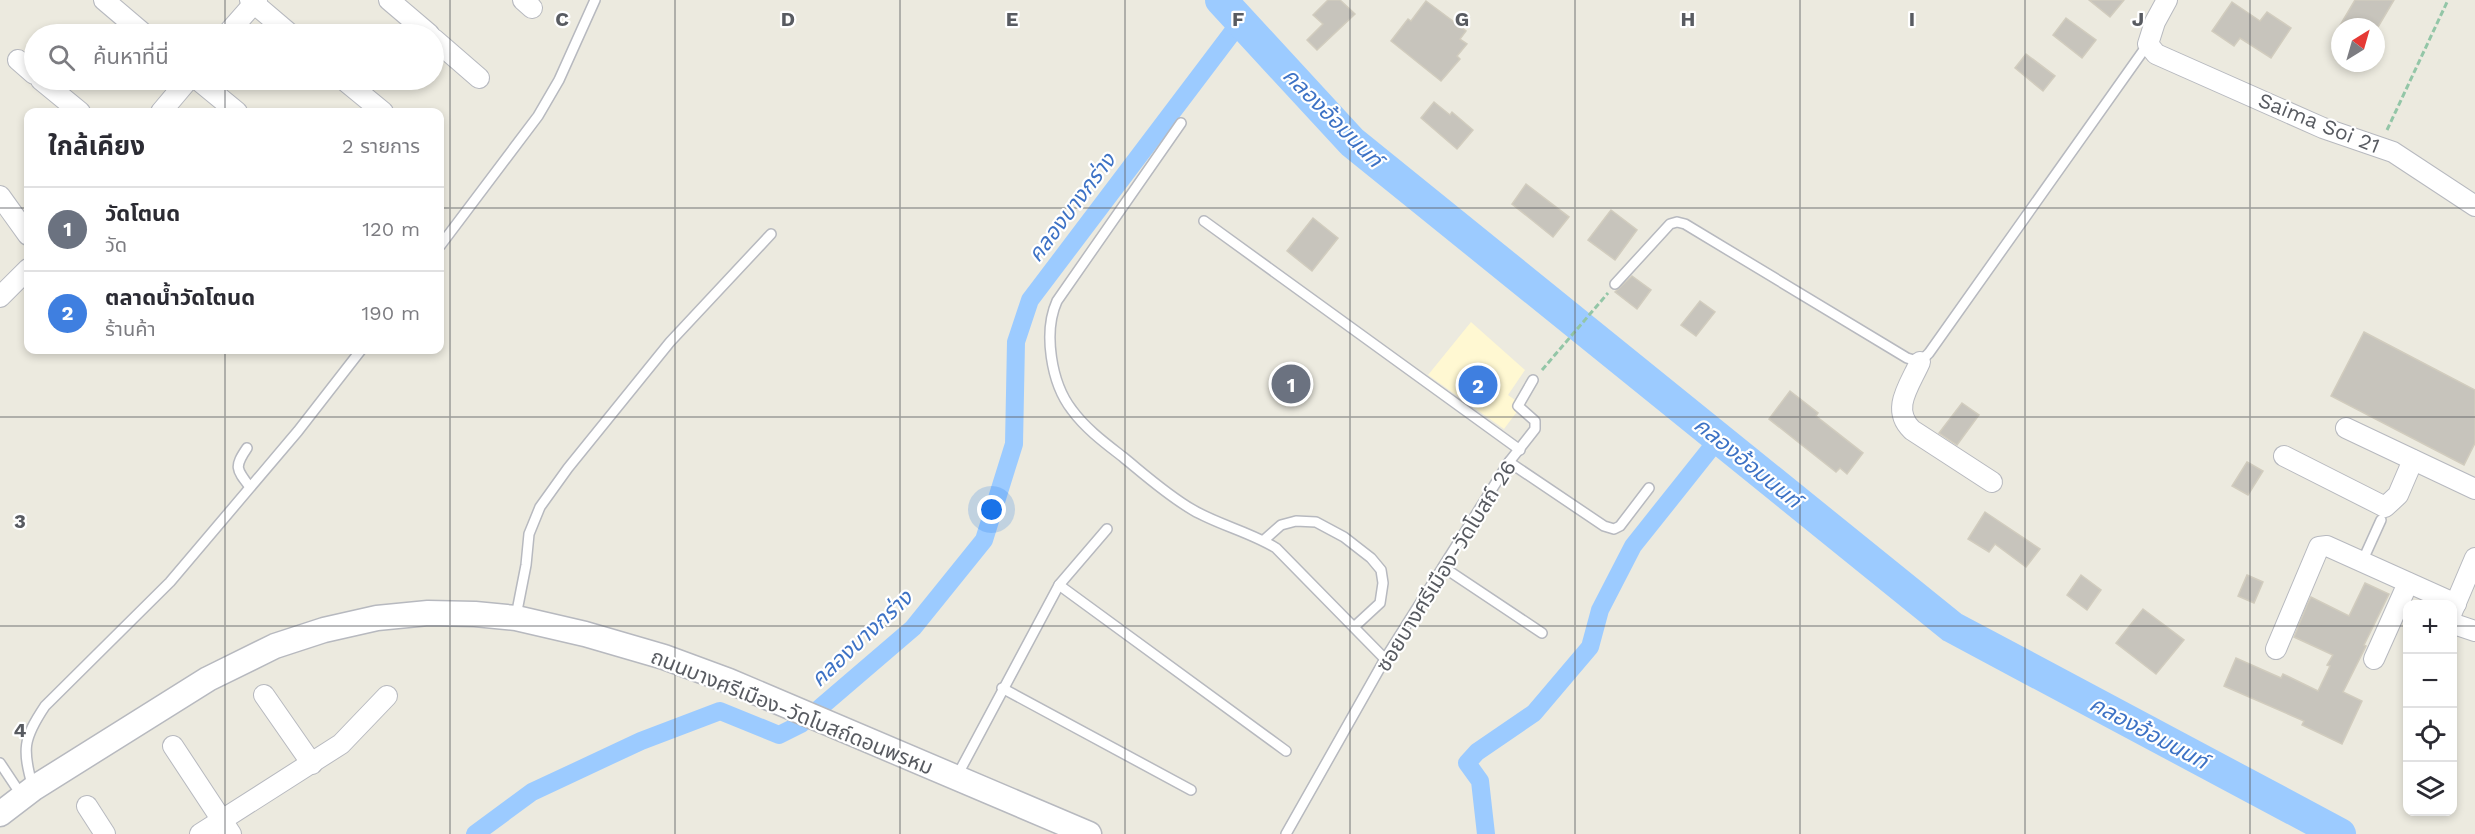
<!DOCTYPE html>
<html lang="th">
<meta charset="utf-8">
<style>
body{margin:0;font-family:"Work Sans","Noto Sans Thai",sans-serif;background:#f2f2f3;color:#2b2b33}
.controls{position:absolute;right:18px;bottom:18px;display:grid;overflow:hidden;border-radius:12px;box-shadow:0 3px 9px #0003}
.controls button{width:54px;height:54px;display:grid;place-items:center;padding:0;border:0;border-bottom:2px solid #e1e1e2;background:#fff;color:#2b2b33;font:30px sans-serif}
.compass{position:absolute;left:2331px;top:18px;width:54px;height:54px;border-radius:50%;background:#fff;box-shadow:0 3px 9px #0003;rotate:37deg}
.you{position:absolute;left:992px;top:510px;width:21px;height:21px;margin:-15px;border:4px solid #fff;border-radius:50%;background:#1a73e8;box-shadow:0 0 0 9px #1a73e833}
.badge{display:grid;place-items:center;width:39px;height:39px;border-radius:50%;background:#b45309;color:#fff;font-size:20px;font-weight:700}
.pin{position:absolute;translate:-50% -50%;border:3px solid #fff;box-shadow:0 2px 6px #0006}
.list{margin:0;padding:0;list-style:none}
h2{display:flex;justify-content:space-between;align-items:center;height:78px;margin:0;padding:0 24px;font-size:26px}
h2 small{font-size:20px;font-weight:400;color:#7c7c81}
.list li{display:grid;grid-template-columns:39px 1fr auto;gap:18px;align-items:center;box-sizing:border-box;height:84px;padding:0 24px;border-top:2px solid #e1e1e2}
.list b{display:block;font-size:22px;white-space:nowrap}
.list p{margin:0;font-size:20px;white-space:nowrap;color:#7c7c81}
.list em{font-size:20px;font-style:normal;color:#7c7c81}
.icon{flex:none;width:33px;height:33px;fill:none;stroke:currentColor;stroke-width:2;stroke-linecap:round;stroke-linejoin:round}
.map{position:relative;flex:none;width:2475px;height:834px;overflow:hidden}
.search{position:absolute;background:#fff;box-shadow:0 3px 9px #0003;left:24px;top:24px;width:420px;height:66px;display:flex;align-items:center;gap:15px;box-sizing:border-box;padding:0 21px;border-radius:33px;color:#7c7c81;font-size:22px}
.panel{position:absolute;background:#fff;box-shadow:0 3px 9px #0003;left:24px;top:108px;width:420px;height:246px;border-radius:12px}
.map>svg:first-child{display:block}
</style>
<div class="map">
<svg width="2475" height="834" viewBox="0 0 2475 834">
<rect width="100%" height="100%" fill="#eceadf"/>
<path fill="#fff8d2" d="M1471,322l54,48 -17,25 14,10 -18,24 -76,-54z"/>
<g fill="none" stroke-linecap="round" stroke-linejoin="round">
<g stroke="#9ccbff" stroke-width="18">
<path d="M475,834l57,-42 109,-51 79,-30 59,24 22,-11 112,-96 71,-88 30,-96 2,-102 14,-42 211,-279"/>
<path d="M1486,834l-6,-53 -13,-18 10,-11 57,-39 56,-66 10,-37 33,-64 86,-108"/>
</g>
<path stroke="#9ccbff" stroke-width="32" d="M1221,0l131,142 600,485 388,207"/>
</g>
<g fill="#c7c4bc" stroke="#d1ccbe" stroke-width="1.5">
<path d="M1328,0h12l15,14 -38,36 -10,-10 16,-16 -10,-9z"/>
<path d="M2089,0h35l-14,17z"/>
<path d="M2355,0h39l-16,27h-39z"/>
<path d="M1426,1l40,30 -6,8 7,5 -10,12 3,3 -19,22 -50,-40 17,-22 3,2z"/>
<path d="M2232,2l28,19 7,-9 24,16 -20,30 -31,-20 -6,8 -22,-15z"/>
<path d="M2066,18l30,22 -14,18 -29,-23z"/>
<path d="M2026,54l29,22 -12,15 -28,-23z"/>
<path d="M1434,102l16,13 2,-3 21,18 -16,19 -36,-31z"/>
<path d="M1526,184l43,33 -16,20 -41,-33z"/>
<path d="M1611,210l26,20 -22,30 -27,-20z"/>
<path d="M1313,218l25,20 -26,33 -25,-20z"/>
<path d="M1632,276l19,14 -14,19 -22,-17z"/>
<path d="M1700,301l15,11 -19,24 -15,-11z"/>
<path d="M2364,332l111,58v53l-11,22 -133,-69z"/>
<path d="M1790,391l28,22 -2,3 47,37 -16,21 -7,-6 -4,4 -67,-53z"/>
<path d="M1962,403l17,12 -22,30 -18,-12z"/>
<path d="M2247,462l16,9 -15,24 -16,-9z"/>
<path d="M1985,512l55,37 -14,18 -31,-23 -6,8 -21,-13z"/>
<path d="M2081,575l20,15 -14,20 -20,-15z"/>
<path d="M2247,575l16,7 -9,21 -16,-7z"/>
<path d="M2365,583l24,11 -25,51 2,1 -23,46 19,9 -20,43 -40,-19 2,-4 -80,-35 12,-28 45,20 2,-4 35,17 12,-25 -3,-1 6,-10 -39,-18 13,-32 4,-8 38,19z"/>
<path d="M2143,609l41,31 -28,34 -40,-31z"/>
</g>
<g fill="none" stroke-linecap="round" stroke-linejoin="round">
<g stroke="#b7b9bf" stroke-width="12">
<g id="service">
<path d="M1181,123l-124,178c-14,31 -6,82 15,109 14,19 33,33 51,47 22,18 44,38 70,53 26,15 57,22 83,38l109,111"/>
<path d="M1204,221l316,229"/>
<path d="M440,246l98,-130 21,-36 36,-80"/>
<path d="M1615,284l55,-60 7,-2 8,2 222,134 13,4 9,-9 219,-309"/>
<path d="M247,448c-13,19 -11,21 3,39"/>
<path d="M1509,462l95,64 10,3 6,-3 29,-38"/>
<path d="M1264,540l17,-15 15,-4 20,1 28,15 27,21 10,12 2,13 -3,20 -26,24"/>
<path d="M2362,562l19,-42"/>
<path d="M1443,567l99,66"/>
<path d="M1059,585l227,166"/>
<path d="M516,616l10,-51 3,-31 11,-27 28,-39 102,-126 101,-108"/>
<path d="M1002,688l189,102"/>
<path d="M0,763l22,33"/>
<path d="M957,776l102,-191 48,-56"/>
<path d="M33,788c-11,-39 -10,-49 12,-82l125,-124 128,-151 63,-81"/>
<path d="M1286,834l99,-175 124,-197 26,-33v-8l-17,-15 15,-26"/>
</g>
</g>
<g stroke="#b7b9bf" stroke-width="22">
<g id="minor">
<path d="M104,0l40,34"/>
<path d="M250,0l40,34"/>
<path d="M389,0l40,34"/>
<path d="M523,0l9,8"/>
<path d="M2167,0l-12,22 -7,22 8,10 167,74 70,24 82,54"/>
<path d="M227,34l30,-34"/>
<path d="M434,39l45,39"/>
<path d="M18,60l16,14"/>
<path d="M41,80l39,32"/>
<path d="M198,80l39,32"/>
<path d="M344,80l39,32"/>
<path d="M161,112l27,-32"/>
<path d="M0,196l28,39"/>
<path d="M0,297l28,-28"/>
<path d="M1920,362c-10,23 -30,47 -8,68l80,52"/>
<path d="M2346,428l129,61"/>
<path d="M2284,456l101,51 13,-12 15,-35"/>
<path d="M2452,612l23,-54"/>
<path d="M2454,624l21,7"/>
<path d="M2276,649l43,-102 8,-1 129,58"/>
<path d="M2374,659l34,-76"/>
<path d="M264,695l48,69"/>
<path d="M173,746l58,88"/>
<path d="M87,806l18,28"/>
<path d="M200,834l141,-90 46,-48"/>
</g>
</g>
<g stroke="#b7b9bf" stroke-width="27">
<path id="tertiary" d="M0,814l34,-26 174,-109 67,-33 49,-16 53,-12 51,-5 47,1 41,4 69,16 79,23 65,24 360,153"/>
</g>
<g stroke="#93c6a7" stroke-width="3" stroke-dasharray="6 3" stroke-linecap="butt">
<path d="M2387,130l61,-130"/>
<path d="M1542,370l66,-77"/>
</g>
<use href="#service" stroke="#fff" stroke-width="9"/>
<use href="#minor" stroke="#fff" stroke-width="20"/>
<use href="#tertiary" stroke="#fff" stroke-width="24"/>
</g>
<path fill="none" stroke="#585b61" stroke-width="1.5" stroke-opacity="0.55" d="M225,0v34M450,0v834M675,0v834M900,0v834M1125,0v834M1350,0v834M1575,0v834M1800,0v834M2025,0v834M2250,0v834M225,80v32M0,208h28M440,208h2035M225,350v484M0,417h2475M0,626h2408M2452,626h23"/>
<g text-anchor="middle" stroke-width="4.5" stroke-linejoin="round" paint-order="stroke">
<g font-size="21" fill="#585b61" stroke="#fff">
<text transform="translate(2319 123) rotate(22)" y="7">Saima Soi 21</text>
<text transform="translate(1446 566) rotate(-58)" y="7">ซอยบางศรีเมือง-วัดโบสถ์ 26</text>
<text transform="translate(792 712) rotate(22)" y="7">ถนนบางศรีเมือง-วัดโบสถ์ดอนพรหม</text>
</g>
<g font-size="22" font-style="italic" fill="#3d72c5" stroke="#fff">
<text transform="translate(1333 117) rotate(45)" y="8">คลองอ้อมนนท์</text>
<text transform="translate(1071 207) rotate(-53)" y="8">คลองบางกร่าง</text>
<text transform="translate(1748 462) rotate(39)" y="8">คลองอ้อมนนท์</text>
<text transform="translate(861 638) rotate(-43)" y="8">คลองบางกร่าง</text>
<text transform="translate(2149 732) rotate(28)" y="8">คลองอ้อมนนท์</text>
</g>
</g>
<g font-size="20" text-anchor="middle" font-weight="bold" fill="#585b61" stroke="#fff" stroke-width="4.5" stroke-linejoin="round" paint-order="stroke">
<text x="562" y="26">C</text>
<text x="788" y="26">D</text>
<text x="1012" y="26">E</text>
<text x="1238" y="26">F</text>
<text x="1462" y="26">G</text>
<text x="1688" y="26">H</text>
<text x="1912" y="26">I</text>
<text x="2138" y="26">J</text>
<text x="20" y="528">3</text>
<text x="20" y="737">4</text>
</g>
</svg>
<div class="controls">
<button>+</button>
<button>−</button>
<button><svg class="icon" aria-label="locate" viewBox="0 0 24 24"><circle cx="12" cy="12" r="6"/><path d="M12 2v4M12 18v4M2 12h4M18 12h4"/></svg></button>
<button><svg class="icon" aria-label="layers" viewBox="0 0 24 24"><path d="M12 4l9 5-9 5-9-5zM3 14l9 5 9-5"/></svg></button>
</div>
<svg class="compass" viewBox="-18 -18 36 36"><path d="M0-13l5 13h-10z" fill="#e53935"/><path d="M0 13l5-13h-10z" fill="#7c7c81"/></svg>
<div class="you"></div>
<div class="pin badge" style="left:1291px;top:384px;background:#6b7280">1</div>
<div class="pin badge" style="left:1478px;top:385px;background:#3f7fe0">2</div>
<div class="search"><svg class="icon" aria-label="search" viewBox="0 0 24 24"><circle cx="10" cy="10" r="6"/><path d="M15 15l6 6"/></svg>ค้นหาที่นี่</div>
<section class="panel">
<h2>ใกล้เคียง<small>2 รายการ</small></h2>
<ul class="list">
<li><span class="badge" style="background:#6b7280">1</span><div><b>วัดโตนด</b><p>วัด</p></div><em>120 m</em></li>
<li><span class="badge" style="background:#3f7fe0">2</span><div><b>ตลาดน้ำวัดโตนด</b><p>ร้านค้า</p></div><em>190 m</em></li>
</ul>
</section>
</div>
